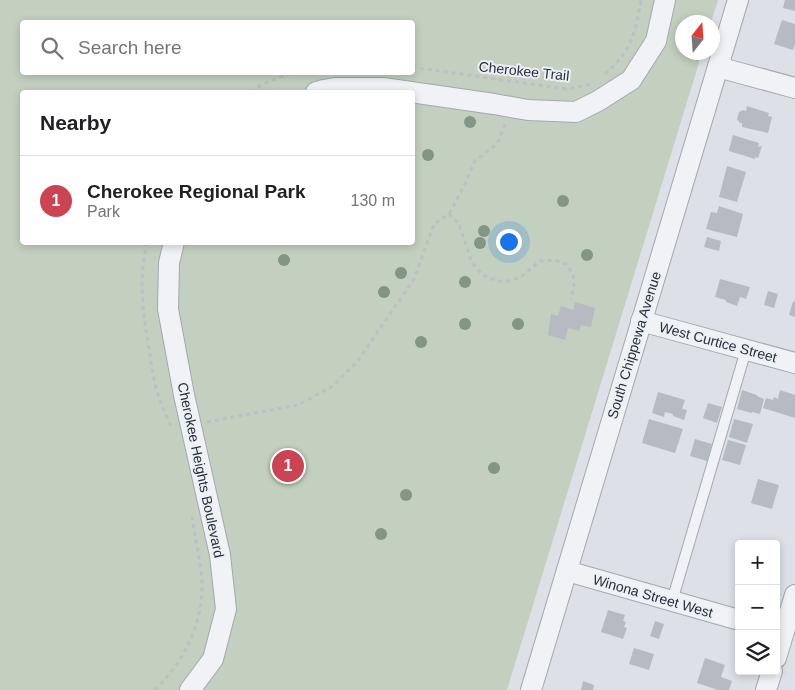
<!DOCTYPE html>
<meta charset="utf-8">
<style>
body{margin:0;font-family:Arial,sans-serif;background:#f2f2f2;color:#202124}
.controls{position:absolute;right:15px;bottom:15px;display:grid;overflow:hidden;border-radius:5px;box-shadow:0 2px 8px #0003}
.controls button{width:45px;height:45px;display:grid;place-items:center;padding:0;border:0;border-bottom:1px solid #e0e0e0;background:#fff;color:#202124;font:25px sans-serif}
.compass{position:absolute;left:675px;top:15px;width:45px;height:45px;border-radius:50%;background:#fff;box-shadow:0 2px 8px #0003;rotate:17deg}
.you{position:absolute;left:508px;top:241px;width:18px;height:18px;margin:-12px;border:4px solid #fff;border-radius:50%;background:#1a73e8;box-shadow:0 0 0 8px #1a73e833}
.badge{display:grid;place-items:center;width:32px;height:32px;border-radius:50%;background:#ca4453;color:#fff;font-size:16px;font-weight:700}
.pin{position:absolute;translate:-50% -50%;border:2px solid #fff;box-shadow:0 1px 5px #0006}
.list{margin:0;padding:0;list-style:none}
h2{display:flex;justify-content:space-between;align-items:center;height:65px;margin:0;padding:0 20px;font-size:21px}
h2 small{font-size:16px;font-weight:400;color:#757577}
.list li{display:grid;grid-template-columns:32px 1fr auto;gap:15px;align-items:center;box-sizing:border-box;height:90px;padding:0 20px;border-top:1px solid #e0e0e0}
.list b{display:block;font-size:19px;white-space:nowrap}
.list p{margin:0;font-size:16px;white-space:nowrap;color:#757577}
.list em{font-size:16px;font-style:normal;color:#757577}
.icon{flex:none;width:28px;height:28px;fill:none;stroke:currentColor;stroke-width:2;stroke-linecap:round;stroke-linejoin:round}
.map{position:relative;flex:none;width:795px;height:690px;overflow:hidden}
.search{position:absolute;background:#fff;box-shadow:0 2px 8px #0003;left:20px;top:20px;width:395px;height:55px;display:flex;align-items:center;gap:12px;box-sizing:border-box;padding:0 18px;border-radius:5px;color:#757577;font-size:19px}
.panel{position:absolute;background:#fff;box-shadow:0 2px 8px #0003;left:20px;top:90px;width:395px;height:155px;border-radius:5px}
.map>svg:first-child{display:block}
</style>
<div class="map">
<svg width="795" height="690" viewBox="0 0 795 690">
<rect width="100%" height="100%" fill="#dde1e7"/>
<path fill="#c3d0bf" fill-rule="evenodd" d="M0,0h718l-7,22h-29v30l20,1 -195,637h-507zM22,22h390v50h-390zM22,92h390v150h-390z"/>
<g fill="#b5bac3">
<path d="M785,0h10v11l-12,-3z"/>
<path d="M782,20l13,4v20l-2,6 -19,-6z"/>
<path d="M747,106l22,7 -1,3 4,1 -4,16 -26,-6v-4h-2l-3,-4 2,-7 4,-2 3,1z"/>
<path d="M733,135l26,8 -1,4 4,-1 -4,12 -3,-1v2l-26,-8v-1z"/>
<path d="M727,166l19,6 -9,30 -18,-5z"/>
<path d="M719,206l24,8 -6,23 -31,-8 5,-17 6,1z"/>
<path d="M707,237l14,4 -2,10 -15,-4z"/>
<path d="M720,279l30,8 -4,12 -6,-2 -3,9 -11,-4v-2l-11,-3z"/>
<path d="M768,291l10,3 -4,14 -10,-3z"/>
<path d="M793,301l2,1v15l-6,-2z"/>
<path d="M575,302l20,6 -4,19 -10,-2 -2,6 -11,-3 -3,12 -17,-5 3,-21 7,2 3,-10 12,4z"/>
<path d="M742,390l15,5v1l7,3 -4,15 -8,-2v1l-15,-4z"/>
<path d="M780,390l15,5v23l-32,-10 3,-10 7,2 1,-3 4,2z"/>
<path d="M658,392l27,8 -3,9 5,1 -3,10 -11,-4v-2l-8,-2 -1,5 -12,-4z"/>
<path d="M708,403l14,4 -5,16 -14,-5z"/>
<path d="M649,419l34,10 -8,24 -33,-10z"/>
<path d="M734,419l19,5 -6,19 -18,-6z"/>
<path d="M695,439l17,5 -5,17 -17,-5z"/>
<path d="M728,440l18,5 -6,20 -18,-5z"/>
<path d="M758,479l21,6 -7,24 -21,-6z"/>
<path d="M608,610l17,5 -2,6 3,1 -2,5 3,1 -4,11 -22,-7z"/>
<path d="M655,621l9,3 -5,15 -9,-3z"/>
<path d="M634,648l20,6 -5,16 -20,-6z"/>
<path d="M705,658l20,7 -4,12 11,4 -3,9h-11l-21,-7z"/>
<path d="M583,681l11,4 -1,5h-12z"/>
</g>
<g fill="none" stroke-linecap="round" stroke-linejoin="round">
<g stroke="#a3a8b1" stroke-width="12">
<path id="service" d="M672,601l74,-251"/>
</g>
<g stroke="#a3a8b1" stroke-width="22">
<g id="minor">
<path d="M718,67l77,21"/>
<path d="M316,92l7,-2 12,-2h48l111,16 34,6 48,2 22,-11 33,-21 25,-39 9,-41"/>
<path d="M174,242l-5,21 -1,46 16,86 36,160 6,54 -13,50 -23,31"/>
<path d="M641,321l154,42"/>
<path d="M567,571l172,49"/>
<path d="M776,658l19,-63"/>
<path d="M531,690l207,-690"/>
<path d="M766,690l6,-19"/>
</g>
</g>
<g stroke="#bcbfc5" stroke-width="3" stroke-dasharray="4 4" stroke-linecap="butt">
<path d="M412,67l154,22 17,-3 7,-2"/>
<path d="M605,74c27,-24 30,-40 36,-74"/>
<path d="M251,92l12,-8 31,-12"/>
<path d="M449,214l10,10 13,39 11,12 14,6h12l12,-4 19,-16 14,-1 12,4 7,10 1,10 -3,16"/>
<path d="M147,242c-9,40 -4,73 3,112 2,15 4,31 10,46 3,9 8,19 12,28"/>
<path d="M207,422l91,-17 35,-19 24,-24 57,-83 20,-55 15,-10 15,-28 11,-25 22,-17 9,-22"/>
<path d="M155,690c29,-29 48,-65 47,-107 -1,-22 -7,-44 -10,-66"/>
</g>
<use href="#service" stroke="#f0f2f5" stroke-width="10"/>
<use href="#minor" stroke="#f0f2f5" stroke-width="20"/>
</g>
<g fill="#839685">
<circle cx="470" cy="122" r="6"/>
<circle cx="428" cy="155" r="6"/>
<circle cx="563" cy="201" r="6"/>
<circle cx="484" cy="231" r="6"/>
<circle cx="480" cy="243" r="6"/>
<circle cx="587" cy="255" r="6"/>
<circle cx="284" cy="260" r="6"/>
<circle cx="401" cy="273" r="6"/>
<circle cx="465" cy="282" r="6"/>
<circle cx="384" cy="292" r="6"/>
<circle cx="465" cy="324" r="6"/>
<circle cx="518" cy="324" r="6"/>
<circle cx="421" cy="342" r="6"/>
<circle cx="494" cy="468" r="6"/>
<circle cx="406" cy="495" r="6"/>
<circle cx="381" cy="534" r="6"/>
</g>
<g text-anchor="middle" stroke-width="4" stroke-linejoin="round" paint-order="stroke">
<g font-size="14" fill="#272e3d" stroke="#edf0f5">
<text transform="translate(524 71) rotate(6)" y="5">Cherokee Trail</text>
<text transform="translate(718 342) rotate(15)" y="5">West Curtice Street</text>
<text transform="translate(634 345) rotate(-73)" y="5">South Chippewa Avenue</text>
<text transform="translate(201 470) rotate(78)" y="5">Cherokee Heights Boulevard</text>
<text transform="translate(653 596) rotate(16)" y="5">Winona Street West</text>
</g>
</g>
</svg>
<div class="controls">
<button>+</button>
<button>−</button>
<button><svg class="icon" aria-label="layers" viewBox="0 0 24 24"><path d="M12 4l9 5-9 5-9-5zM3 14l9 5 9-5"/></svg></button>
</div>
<svg class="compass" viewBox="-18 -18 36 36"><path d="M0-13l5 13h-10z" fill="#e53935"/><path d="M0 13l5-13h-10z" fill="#757577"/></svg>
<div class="you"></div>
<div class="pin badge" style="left:288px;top:466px">1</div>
<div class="search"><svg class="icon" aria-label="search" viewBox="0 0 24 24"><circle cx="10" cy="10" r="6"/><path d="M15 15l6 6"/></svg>Search here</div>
<section class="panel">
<h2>Nearby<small></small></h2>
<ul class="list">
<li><span class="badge">1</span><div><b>Cherokee Regional Park</b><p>Park</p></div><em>130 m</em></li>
</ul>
</section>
</div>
